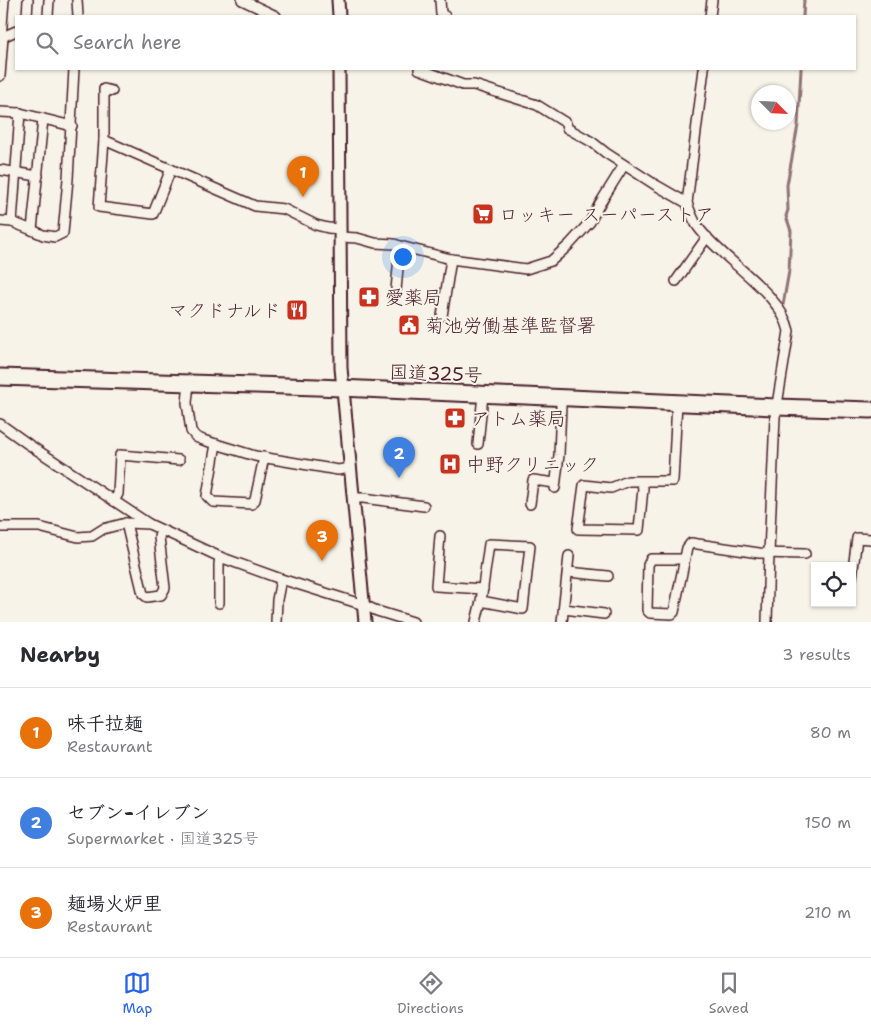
<!DOCTYPE html>
<meta charset="utf-8">
<style>
body{margin:0;font-family:"Shantell Sans","Klee One",sans-serif;background:#f7f7f7;color:#2b2b33}
.controls{position:absolute;right:15px;bottom:15px;display:grid;overflow:hidden;border-radius:0px;box-shadow:0 1px 4px #0004}
.controls button{width:45px;height:45px;display:grid;place-items:center;padding:0;border:0;border-bottom:1px solid #e1e1e2;background:#fff;color:#2b2b33;font:25px sans-serif}
.compass{position:absolute;left:751px;top:85px;width:45px;height:45px;border-radius:50%;background:#fff;box-shadow:0 1px 4px #0004;rotate:114deg}
.you{position:absolute;left:402px;top:256px;width:18px;height:18px;margin:-12px;border:4px solid #fff;border-radius:50%;background:#1a73e8;box-shadow:0 0 0 8px #1a73e833}
.badge{display:grid;place-items:center;width:32px;height:32px;border-radius:50%;background:#2563eb;color:#fff;font-size:16px;font-weight:700}
.pin{position:absolute;translate:-50% -41px;filter:drop-shadow(0 1px 2px #0008)}
.pin::after{content:'';position:absolute;top:26px;width:18px;height:15px;background:inherit;clip-path:polygon(0 0,100% 0,50% 100%)}
.list{margin:0;padding:0;list-style:none}
h2{display:flex;justify-content:space-between;align-items:center;height:65px;margin:0;padding:0 20px;font-size:21px}
h2 small{font-size:16px;font-weight:400;color:#7c7c81}
.list li{display:grid;grid-template-columns:32px 1fr auto;gap:15px;align-items:center;box-sizing:border-box;height:90px;padding:0 20px;border-top:1px solid #e1e1e2}
.list b{display:block;font-size:19px;white-space:nowrap}
.list p{margin:0;font-size:16px;white-space:nowrap;color:#7c7c81}
.list em{font-size:16px;font-style:normal;color:#7c7c81}
.icon{flex:none;width:28px;height:28px;fill:none;stroke:currentColor;stroke-width:2;stroke-linecap:round;stroke-linejoin:round}
.map{position:relative;flex:none;width:871px;height:622px;overflow:hidden}
.search{position:absolute;background:#fff;box-shadow:0 1px 4px #0004;left:15px;right:15px;top:15px;height:55px;display:flex;align-items:center;gap:12px;box-sizing:border-box;padding:0 18px;border-radius:0px;color:#7c7c81;font-size:19px}
.sheet{height:335px;background:#fff}
nav{display:flex;justify-content:space-around;align-items:center;box-sizing:border-box;height:70px;border-top:1px solid #e1e1e2;background:#fff;font-size:14px;color:#7c7c81}
nav a{display:grid;justify-items:center;gap:2px}
nav .on{color:#2563eb}
.map>svg:first-child{display:block}
</style>
<div class="map">
<svg width="871" height="622" viewBox="0 0 871 622">
<rect width="100%" height="100%" fill="#f7f3e8"/>
<filter id="ink" filterUnits="userSpaceOnUse"><feTurbulence type="fractalNoise" baseFrequency=".02" numOctaves="2"/><feDisplacementMap in="SourceGraphic" scale="10" xChannelSelector="R" yChannelSelector="G"/><feConvolveMatrix kernelMatrix="1 2 1 2 8 2 1 2 1" color-interpolation-filters="sRGB"/></filter>
<g filter="url(#ink)">
<g fill="none" stroke-linecap="round" stroke-linejoin="round">
<g stroke="#8e7275" stroke-width="3">
<path d="M803,16l1,-16"/>
<path d="M783,305l6,-34 2,-40 -5,-15 2,-6 -1,-25 11,-60 3,-56"/>
</g>
<g stroke="#4a1f2b" stroke-width="12">
<g id="minor">
<path d="M77,0l1,16"/>
<path d="M242,0l34,16"/>
<path d="M440,0l1,14 4,2"/>
<path d="M27,16l1,-16"/>
<path d="M48,16l1,-16"/>
<path d="M710,16l2,-16"/>
<path d="M0,38l16,-7"/>
<path d="M1,38l3,-38"/>
<path d="M419,69l44,16h11l63,20 29,18 1,5 25,14 14,11 48,31 33,19"/>
<path d="M704,69l-17,134c3,8 6,17 11,24 24,33 82,64 91,104l-14,86 -6,136 -2,69"/>
<path d="M0,76l3,-39"/>
<path d="M112,91l-8,-2v51l151,66 29,3 32,16 12,3 12,1"/>
<path d="M0,112l20,1 52,13"/>
<path d="M104,140l-5,67 54,7 18,-45"/>
<path d="M0,170l38,6"/>
<path d="M0,221l12,1 20,8 11,5 12,2 8,-4 5,-54 6,-110"/>
<path d="M12,222l8,-109"/>
<path d="M32,230l11,-111"/>
<path d="M340,237l17,1 18,5 19,1 6,2 51,13 75,10 25,-8 18,-16 21,-23 9,-17 25,-40"/>
<path d="M676,281l31,-44"/>
<path d="M396,290l4,-44"/>
<path d="M442,316l9,-57"/>
<path d="M189,383l-2,20 4,28 5,6 7,3 52,16 83,14 12,-2"/>
<path d="M0,424l28,20 121,80 71,33 61,22 83,26 13,6 36,11"/>
<path d="M216,444l-9,52 6,6 39,2 3,-4 9,-43"/>
<path d="M478,444l5,-49"/>
<path d="M641,481l2,7 -4,42 -61,-1 6,-44 27,3 17,-7h45l4,-79"/>
<path d="M555,488l4,-33 2,-50 1,-7"/>
<path d="M353,498h10l61,8"/>
<path d="M114,501l4,-7 2,-39 59,5"/>
<path d="M530,504l3,-24 22,3"/>
<path d="M126,523l17,71 4,3 14,-2 4,-7 -6,-51 2,-7"/>
<path d="M0,527h39l39,10 14,-1 11,-7 23,-6 23,1"/>
<path d="M440,536l-4,50 47,3"/>
<path d="M685,559h-34l-3,6 -1,45 3,3 22,1 2,-2 13,-64 4,-5 68,10 46,1"/>
<path d="M568,572l40,4"/>
<path d="M852,577l5,-39 14,1"/>
<path d="M219,603v-39l1,-7"/>
<path d="M564,609l40,5"/>
<path d="M276,622l1,-22 4,-21"/>
<path d="M476,622l5,-21 8,-57 41,2 -7,63 -42,-8"/>
<path d="M562,622l7,-66"/>
</g>
</g>
<g stroke="#4a1f2b" stroke-width="15">
<g id="tertiary">
<path d="M338,0l1,16"/>
<path d="M339,69l2,299 24,254"/>
</g>
</g>
<g stroke="#4a1f2b" stroke-width="19">
<path id="trunk" d="M0,377l317,10 459,20 95,3"/>
</g>
<use href="#minor" stroke="#f7f3e8" stroke-width="9"/>
<use href="#tertiary" stroke="#f7f3e8" stroke-width="11"/>
<use href="#trunk" stroke="#f7f3e8" stroke-width="15"/>
</g>
</g>
<defs>
<g id="supermarket-square" transform="scale(1.125)"><rect x="-9" y="-9" width="18" height="18" rx="4" fill="#c8321e" stroke="#f7f3e8"/><path d="M-6-5.5h2.5l.6 2H6L4.5 2H-2.5L-4.4-4H-6ZM-1.5 3.2a1.3 1.3 0 1 0 .1 0ZM3 3.2a1.3 1.3 0 1 0 .1 0Z" fill="#fff"/></g>
<g id="pharmacy-square" transform="scale(1.125)"><rect x="-9" y="-9" width="18" height="18" rx="4" fill="#c8321e" stroke="#f7f3e8"/><path d="M-2-6h4v4h4v4h-4v4h-4v-4h-4v-4h4Z" fill="#fff"/></g>
<g id="restaurant-square" transform="scale(1.125)"><rect x="-9" y="-9" width="18" height="18" rx="4" fill="#c8321e" stroke="#f7f3e8"/><path d="M-5-6h1v4h1v-4h1v4h1v-4h1v5L-1.5 .5V6h-2V.5L-5-1ZM5-6V6H3V1.5H1.5Q1.5-4 5-6Z" fill="#fff"/></g>
<g id="civic-square" transform="scale(1.125)"><rect x="-9" y="-9" width="18" height="18" rx="4" fill="#c8321e" stroke="#f7f3e8"/><path d="M-.6-6.5H3V-4.5H.6V-3L4-1V1h2V6H-6V1h2V-1L-.6-3ZM-1.2 2.5V6h2.4V2.5Z" fill="#fff"/></g>
<g id="hospital-square" transform="scale(1.125)"><rect x="-9" y="-9" width="18" height="18" rx="4" fill="#c8321e" stroke="#f7f3e8"/><path d="M-5-5h3v3.5h4V-5h3V5h-3V1.5h-4V5h-3Z" fill="#fff"/></g>
</defs>
<g fill-rule="evenodd">
<use href="#supermarket-square" x="483" y="214"/>
<use href="#pharmacy-square" x="369" y="297"/>
<use href="#restaurant-square" x="297" y="310"/>
<use href="#civic-square" x="409" y="325"/>
<use href="#pharmacy-square" x="455" y="418"/>
<use href="#hospital-square" x="450" y="464"/>
</g>
<g text-anchor="middle" stroke-width="4" stroke-linejoin="round" paint-order="stroke">
<g font-size="19" fill="#4a1f2b" stroke="#f7f3e8" text-anchor="start">
<text x="499" y="221">ロッキー スーパーストア</text>
<text x="385" y="304">愛薬局</text>
<text x="281" y="317" text-anchor="end">マクドナルド</text>
<text x="425" y="332">菊池労働基準監督署</text>
<text x="471" y="425">アトム薬局</text>
<text x="466" y="471">中野クリニック</text>
</g>
<g font-size="19" fill="#4a1f2b" stroke="#f7f3e8">
<text transform="translate(436 373) rotate(2)" y="7">国道325号</text>
</g>
</g>
</svg>
<div class="controls">
<button><svg class="icon" aria-label="locate" viewBox="0 0 24 24"><circle cx="12" cy="12" r="6"/><path d="M12 2v4M12 18v4M2 12h4M18 12h4"/></svg></button>
</div>
<svg class="compass" viewBox="-18 -18 36 36"><path d="M0-13l5 13h-10z" fill="#e53935"/><path d="M0 13l5-13h-10z" fill="#7c7c81"/></svg>
<div class="you"></div>
<div class="pin badge" style="left:303px;top:197px;background:#e8710a">1</div>
<div class="pin badge" style="left:399px;top:478px;background:#3f7fe0">2</div>
<div class="pin badge" style="left:322px;top:561px;background:#e8710a">3</div>
<div class="search"><svg class="icon" aria-label="search" viewBox="0 0 24 24"><circle cx="10" cy="10" r="6"/><path d="M15 15l6 6"/></svg>Search here</div>
</div>
<section class="sheet">
<h2>Nearby<small>3 results</small></h2>
<ul class="list">
<li><span class="badge" style="background:#e8710a">1</span><div><b>味千拉麺</b><p>Restaurant</p></div><em>80 m</em></li>
<li><span class="badge" style="background:#3f7fe0">2</span><div><b>セブン-イレブン</b><p>Supermarket · 国道325号</p></div><em>150 m</em></li>
<li><span class="badge" style="background:#e8710a">3</span><div><b>麺場火炉里</b><p>Restaurant</p></div><em>210 m</em></li>
</ul>
</section>
<nav>
<a class="on"><svg class="icon" aria-label="map" viewBox="0 0 24 24"><path d="M3 6l6-2 6 2 6-2v14l-6 2-6-2-6 2zM9 4v14M15 6v14"/></svg>Map</a>
<a><svg class="icon" aria-label="directions" viewBox="0 0 24 24"><path d="M12 3l9 9-9 9-9-9zM9 14v-3h6M13 9l2 2-2 2"/></svg>Directions</a>
<a><svg class="icon" aria-label="saved" viewBox="0 0 24 24"><path d="M7 4h10v16l-5-4-5 4z"/></svg>Saved</a>
</nav>
